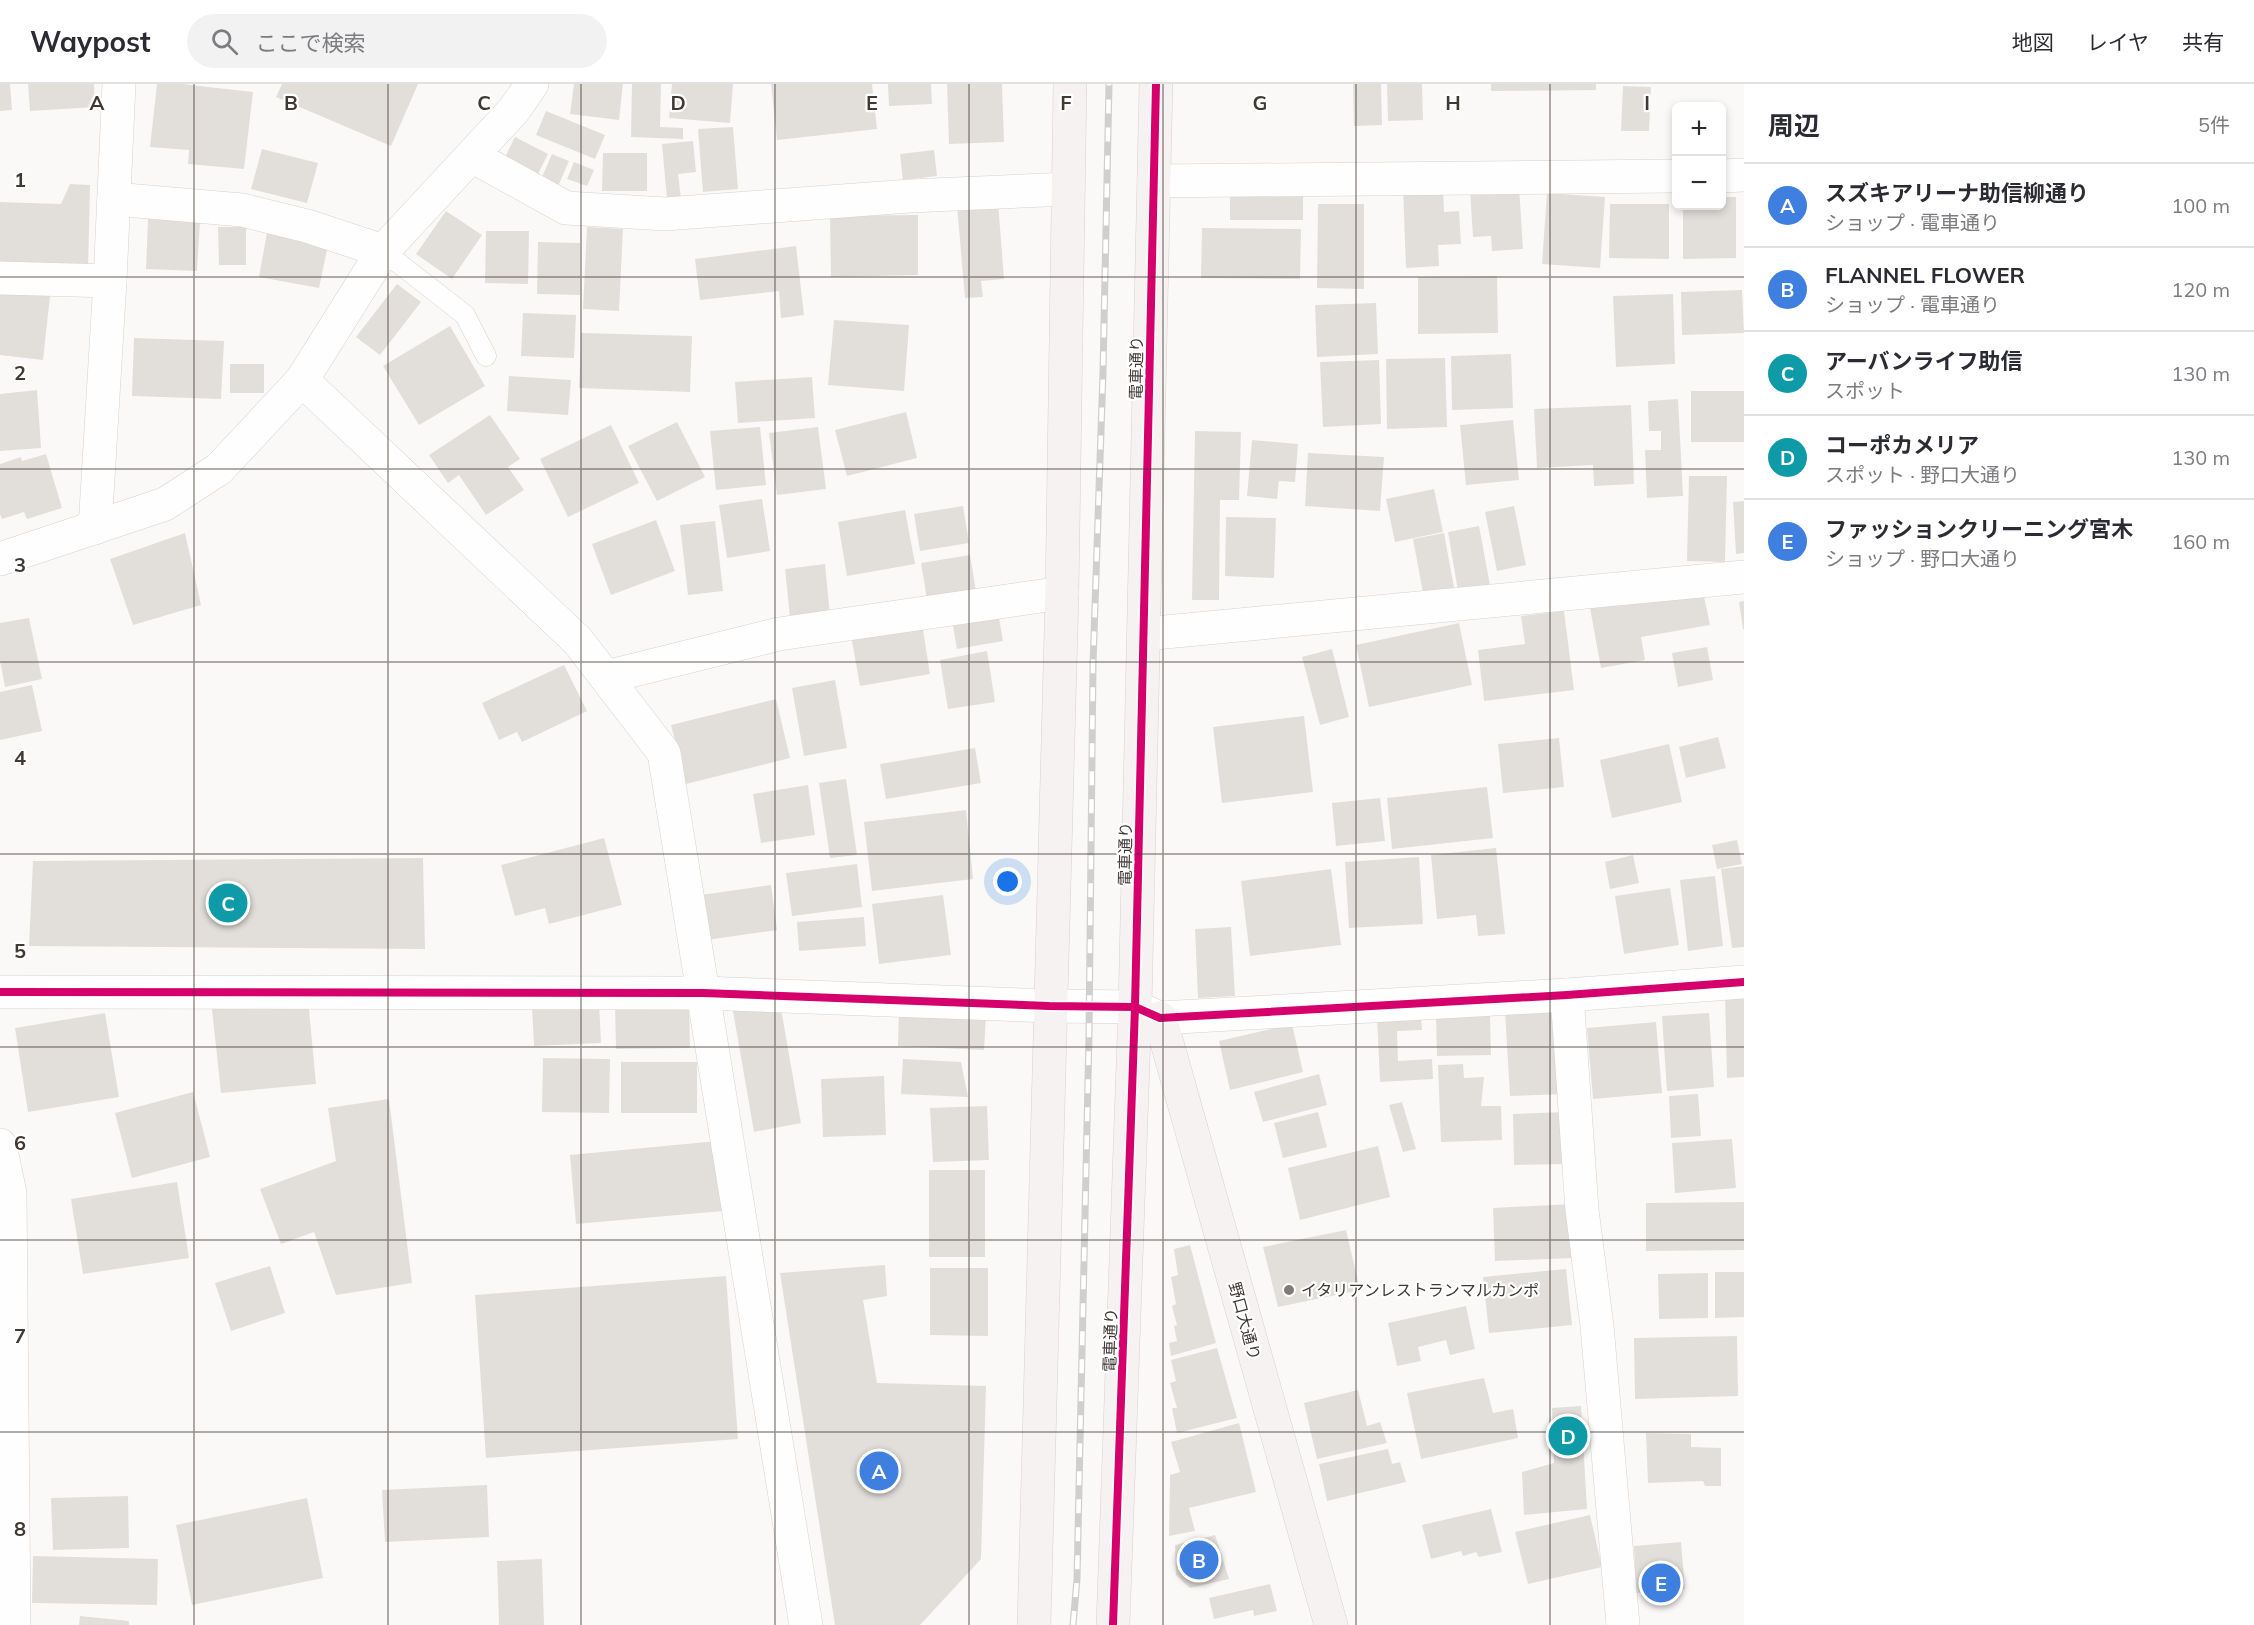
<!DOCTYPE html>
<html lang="ja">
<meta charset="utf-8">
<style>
body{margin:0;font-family:Mulish,"Noto Sans JP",sans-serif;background:#f2f2f3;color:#2b2b33}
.controls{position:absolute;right:18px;top:18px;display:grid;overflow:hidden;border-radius:9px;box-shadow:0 3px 9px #0003}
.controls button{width:54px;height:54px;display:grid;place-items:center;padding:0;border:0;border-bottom:2px solid #e1e1e2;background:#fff;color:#2b2b33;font:30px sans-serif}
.you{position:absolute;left:1008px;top:798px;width:21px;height:21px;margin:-15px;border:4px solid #fff;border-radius:50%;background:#1a73e8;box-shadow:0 0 0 9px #1a73e833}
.badge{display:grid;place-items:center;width:39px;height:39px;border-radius:50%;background:#b45309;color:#fff;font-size:20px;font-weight:700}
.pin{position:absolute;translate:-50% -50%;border:3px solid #fff;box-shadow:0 2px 6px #0006}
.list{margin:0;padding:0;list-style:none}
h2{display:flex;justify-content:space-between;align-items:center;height:78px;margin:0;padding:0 24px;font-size:26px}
h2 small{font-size:20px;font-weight:400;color:#7c7c81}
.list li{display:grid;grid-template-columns:39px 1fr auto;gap:18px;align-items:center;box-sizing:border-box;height:84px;padding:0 24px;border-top:2px solid #e1e1e2}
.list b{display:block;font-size:22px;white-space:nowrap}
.list p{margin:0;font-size:20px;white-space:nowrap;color:#7c7c81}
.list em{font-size:20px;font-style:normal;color:#7c7c81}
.icon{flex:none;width:33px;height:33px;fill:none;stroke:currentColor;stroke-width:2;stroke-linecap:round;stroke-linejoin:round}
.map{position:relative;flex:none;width:1744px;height:1541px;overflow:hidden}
header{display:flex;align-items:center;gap:36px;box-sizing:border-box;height:84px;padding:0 30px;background:#fff;border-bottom:2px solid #e1e1e2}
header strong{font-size:28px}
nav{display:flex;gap:33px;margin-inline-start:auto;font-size:21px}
.search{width:420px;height:54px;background:#f2f2f3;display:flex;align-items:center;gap:15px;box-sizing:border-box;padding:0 21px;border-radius:33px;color:#7c7c81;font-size:22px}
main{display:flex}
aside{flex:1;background:#fff}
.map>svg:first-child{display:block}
</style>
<header>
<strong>Waypost</strong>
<div class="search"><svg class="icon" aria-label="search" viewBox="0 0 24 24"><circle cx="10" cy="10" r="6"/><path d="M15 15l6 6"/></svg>ここで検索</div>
<nav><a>地図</a><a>レイヤ</a><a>共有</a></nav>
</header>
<main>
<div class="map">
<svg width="1744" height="1541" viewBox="0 0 1744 1541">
<rect width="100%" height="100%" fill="#fbf9f7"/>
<g fill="#e2dfdb">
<path d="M0,0h10l2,26 -12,1z"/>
<path d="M28,0h66l1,23 -65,4z"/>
<path d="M157,0h25l71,8 -9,77 -56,-5 1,-14 -39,-3z"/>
<path d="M282,0h136l-27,62 -115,-49z"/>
<path d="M574,0h49l-4,36 -49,-6z"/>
<path d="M632,0h29l-1,43 23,1v11l-52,-2z"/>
<path d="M672,0h61l-3,39 -61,-5z"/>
<path d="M771,0h101l5,45 -100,11z"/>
<path d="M888,0h43l1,20 -43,2z"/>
<path d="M947,0h55l2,58 -55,2z"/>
<path d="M1353,0h28l1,41 -28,1z"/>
<path d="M1387,0h35l1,36 -35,1z"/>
<path d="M1491,0h105v6l-105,1z"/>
<path d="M1623,2l28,1 -2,44h-28z"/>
<path d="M546,27l59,24 -10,24 -59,-24z"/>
<path d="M733,43l5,62 -35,3 -5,-63z"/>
<path d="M515,53l33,17 -15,30 -33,-17z"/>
<path d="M693,57l3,31 -18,2 3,24 -14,1 -5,-55z"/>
<path d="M262,65l56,14 -11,40 -56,-14z"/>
<path d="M934,66l3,26 -34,4 -3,-26z"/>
<path d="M603,69h44v38h-45z"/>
<path d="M552,70l17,7 -13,30 -17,-7z"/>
<path d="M574,78l20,8 -7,16 -20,-7z"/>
<path d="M70,100l20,1 -2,85 -88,-4v-64l61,2z"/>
<rect x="1230" y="101" width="73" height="35"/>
<path d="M1443,102l1,26 15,-1 2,33 -23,1 1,21 -33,2 -3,-80z"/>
<path d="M1519,102l4,63 -31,2 -1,-15 -18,1 -3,-47z"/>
<path d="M1547,109l58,4 -5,71 -58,-4z"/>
<path d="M1722,113h14v61l-53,1v-53h39z"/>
<path d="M998,118l6,77 -23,2 2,16 -18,1 -8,-92z"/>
<path d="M1318,120h46v85l-47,-1z"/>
<path d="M1610,120h59v55l-60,-1z"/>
<path d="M446,127l36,24 -30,44 -36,-25z"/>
<path d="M918,131v60l-87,2 -1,-61z"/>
<path d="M148,135l52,3 -3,49 -51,-2z"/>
<path d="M218,143h28v38h-27z"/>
<path d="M587,143l36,2 -4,82 -36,-2z"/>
<path d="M1202,144l99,1 -1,50 -99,-1z"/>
<path d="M486,147h43l-1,53 -43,-1z"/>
<path d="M267,149l61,12 -9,43 -60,-11z"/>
<path d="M538,158l42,1v52l-43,-1z"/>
<path d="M796,162l8,69 -23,3 -2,-27 -79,9 -5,-41z"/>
<path d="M1497,192l1,57 -80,1v-57z"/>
<path d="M397,200l24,18 -41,53 -24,-18z"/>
<path d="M1742,206l2,43 -62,2 -1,-43z"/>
<path d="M0,207l50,5 -7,64 -43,-5z"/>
<path d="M1673,210l2,70 -59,3 -3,-71z"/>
<path d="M1376,219l2,51 -61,3 -2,-52z"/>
<path d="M523,229l53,2 -2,43 -53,-2z"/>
<path d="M834,236l75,5 -5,66 -76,-6z"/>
<path d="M450,242l35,60 -66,39 -36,-59z"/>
<path d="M581,249l111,3 -2,56 -111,-4z"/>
<path d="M134,254l90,3 -3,58 -89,-3z"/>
<path d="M1511,270l2,54 -61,2 -1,-54z"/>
<path d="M1445,274l2,69 -60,2 -1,-70z"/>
<path d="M1379,276l2,64 -58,3 -3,-65z"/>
<rect x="230" y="280" width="34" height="29"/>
<path d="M509,292l62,4 -3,35 -61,-4z"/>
<path d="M812,293l3,41 -77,5 -3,-41z"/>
<path d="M37,306l4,58 -41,3v-57z"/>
<rect x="1691" y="307" width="53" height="51"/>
<path d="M1678,315l5,97 -36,2 -2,-48h16v-19h-12l-1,-30z"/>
<path d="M1631,321l3,79 -40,2 -1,-21 -56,3 -3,-59z"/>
<path d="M906,328l11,46 -70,18 -12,-46z"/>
<path d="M490,331l30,44 -12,8 16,23 -38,25 -27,-40 -11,8 -19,-28z"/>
<path d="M1513,336l6,60 -53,5 -6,-60z"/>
<path d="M677,338l28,55 -48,24 -29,-55z"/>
<path d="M611,341l28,58 -71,34 -28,-58z"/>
<path d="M760,343l6,58 -50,5 -6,-59z"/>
<path d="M818,343l8,62 -49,6 -8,-62z"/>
<path d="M1195,347l46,1 -2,68h-19l-1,100h-27z"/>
<path d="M1252,356l46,4 -3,38 -16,-1 -2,18 -30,-3z"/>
<path d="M1308,369l76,4 -4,54 -75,-5z"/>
<path d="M46,370l16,54 -35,11 -3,-7 -22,7 -2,-5v-50l21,-7 1,4z"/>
<path d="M1689,392h38l-2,86 -38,-1z"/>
<path d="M1434,405l9,43 -48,10 -9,-43z"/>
<path d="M762,415l8,52 -43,7 -8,-53z"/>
<path d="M1744,417v52l-8,1 -3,-52z"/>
<path d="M963,422l6,37 -49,8 -6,-37z"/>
<path d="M1514,422l12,59 -29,6 -12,-59z"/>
<path d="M905,426l10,54 -68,12 -9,-54z"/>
<path d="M1226,433l50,1 -2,60 -49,-2z"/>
<path d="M656,436l19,51 -64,24 -19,-51z"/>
<path d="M715,437l8,70 -35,4 -8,-70z"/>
<path d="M1479,442l11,59 -32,6 -10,-59z"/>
<path d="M185,449l16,72 -68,20 -23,-66z"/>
<path d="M1444,449l11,60 -31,5 -11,-59z"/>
<path d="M970,471l6,36 -49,8 -6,-36z"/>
<path d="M825,480l5,51 -40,3 -5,-49z"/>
<path d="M1702,503l8,38 -69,12 4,23 -44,8 -11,-60z"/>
<path d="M1744,517v28h-1l-4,-27z"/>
<path d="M997,523l6,34 -46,8 -6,-34z"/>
<path d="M1564,527l10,79 -90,11 -6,-51 47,-6 -4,-28z"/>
<path d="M29,534l13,61 -37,8 -5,-26v-38z"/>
<path d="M922,539l8,51 -70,12 -9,-51z"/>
<path d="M1459,539l13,62 -103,22 -13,-62z"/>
<path d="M1707,563l6,33 -35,7 -6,-34z"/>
<path d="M1332,565l17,68 -29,8 -18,-68z"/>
<path d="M987,567l8,51 -47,7 -8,-49z"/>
<path d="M564,581l23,46 -65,31 -5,-10 -18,8 -17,-37z"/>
<path d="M835,596l12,68 -43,8 -12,-68z"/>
<path d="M32,601l10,46 -42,9v-48z"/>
<path d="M776,615l14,59 -104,26 -15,-59z"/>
<path d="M1304,632l9,76 -91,11 -9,-76z"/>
<path d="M1718,653l8,31 -40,10 -7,-31z"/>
<path d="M1559,654l5,49 -61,6 -5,-49z"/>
<path d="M1669,660l13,58 -70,16 -12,-58z"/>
<path d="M975,664l6,35 -95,16 -6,-35z"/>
<path d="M846,695l11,76 -27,3 -11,-75z"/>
<path d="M808,701l7,50 -54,8 -8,-49z"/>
<path d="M1487,703l6,51 -101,11 -5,-51z"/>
<path d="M1380,714l5,43 -49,5 -4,-43z"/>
<path d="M966,726l7,69 -101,12 -8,-69z"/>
<path d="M604,754l18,67 -73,19 -4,-16 -30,8 -14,-51z"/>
<path d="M1737,756l5,24 -25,5 -5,-24z"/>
<path d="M1496,764l9,86 -27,2 -2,-21 -39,4 -6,-64z"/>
<path d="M1633,771l6,28 -29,6 -5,-27z"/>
<path d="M1419,773l4,67 -74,4 -4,-66z"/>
<path d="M423,774l2,91 -396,-3 4,-85z"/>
<path d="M857,780l5,43 -70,9 -6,-43z"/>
<path d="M1744,782v81l-12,1 -11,-79z"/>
<path d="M1331,785l10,76 -91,11 -9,-75z"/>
<path d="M1715,792l8,70 -35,5 -8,-71z"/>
<path d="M771,801l6,45 -70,10 -6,-45z"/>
<path d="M1670,804l9,57 -55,9 -9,-58z"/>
<path d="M943,811l8,60 -72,9 -7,-60z"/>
<path d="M864,833l2,29 -67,5 -2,-29z"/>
<path d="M1231,843l4,69 -37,2 -3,-69z"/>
<path d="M1744,909v84l-17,1 -2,-84z"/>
<path d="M308,915l8,85 -95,9 -9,-84z"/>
<path d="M689,917l1,47 -74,1 -1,-46z"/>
<path d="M599,919l2,40 -67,3 -2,-40z"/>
<path d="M780,919l21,120 -47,9 -21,-121z"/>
<path d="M1552,925l13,85 -55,2 -5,-85z"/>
<path d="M899,926l87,4 -2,36 -86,-4z"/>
<path d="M105,929l14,84 -91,15 -13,-84z"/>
<path d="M1709,929l5,74 -47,4 -5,-75z"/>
<path d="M1421,931l1,15 -25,1 1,30 34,-2 1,20 -53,3 -3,-64z"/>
<path d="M1490,931l1,40 -54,1 -1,-39z"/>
<path d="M1656,938l6,71 -69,6 -6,-71z"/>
<path d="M1292,940l11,48 -73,18 -11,-49z"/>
<path d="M543,974l67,1 -1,54 -67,-1z"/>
<path d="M903,975l58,3 7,35 -67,-3z"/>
<rect x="621" y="978" width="76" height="51"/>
<path d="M1463,980l1,14 20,-1 -3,29h20l1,34 -61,2 -3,-77z"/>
<path d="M1319,990l8,31 -64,17 -9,-30z"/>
<path d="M884,992l2,59 -63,2 -2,-58z"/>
<path d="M193,1008l17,65 -78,21 -17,-65z"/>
<path d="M1698,1010l3,42 -30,2 -2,-42z"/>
<path d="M389,1015l23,184 -76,12 -22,-63 -33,12 -21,-55 76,-28 -8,-53z"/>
<path d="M1402,1018l14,47 -13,3 -14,-47z"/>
<path d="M987,1022l2,54 -56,2 -3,-54z"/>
<path d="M1318,1028l9,35 -44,11 -9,-35z"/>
<path d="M1567,1028l1,52 -54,1 -1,-51z"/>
<path d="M1732,1055l4,49 -61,5 -3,-50z"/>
<path d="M717,1057l6,70 -147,13 -6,-69z"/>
<path d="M1378,1062l12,51 -90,23 -12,-52z"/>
<rect x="929" y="1086" width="56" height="87"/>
<path d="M177,1098l12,76 -106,16 -12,-75z"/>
<path d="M1744,1118v48l-98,1v-48z"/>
<path d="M1572,1120l2,54 -79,3 -2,-53z"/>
<path d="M1346,1146l14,60 -82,17 -15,-60z"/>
<path d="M1190,1161l26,98 -45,13 -2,-13 8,-2 -3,-15 3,-1 -5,-19 4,-2 -5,-27 7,-2 -4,-26z"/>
<path d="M885,1181l2,31 -24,4 14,83 109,3 -5,173 -61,66h-85l-55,-352z"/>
<path d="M270,1182l15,47 -54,18 -16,-48z"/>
<path d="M930,1184h58v68l-58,-1z"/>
<path d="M1566,1185l6,56 -83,8 -6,-56z"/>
<path d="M1715,1188h29v45l-29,1z"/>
<path d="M1708,1189v45l-49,1 -1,-45z"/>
<path d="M726,1192l12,163 -252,19 -11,-163z"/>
<path d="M1466,1222l9,43 -25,6 -4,-15 -28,7 3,14 -24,5 -9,-43z"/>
<path d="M1737,1252l1,60 -103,3 -1,-61z"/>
<path d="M1217,1264l20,70 -60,15 -5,-25h5l-7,-25 6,-2 -5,-21z"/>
<path d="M1484,1294l9,35 20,-4 5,29 -97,21 -14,-66z"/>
<path d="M1358,1306l9,36 13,-4 7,21 -70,16 -13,-56z"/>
<path d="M1581,1322l6,103 -63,6 -2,-43 32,-9 -2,-55z"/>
<path d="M1239,1339l17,69 -67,16 6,23 -26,5 1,-61 10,-3 -9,-30z"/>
<path d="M1646,1349l45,1v13l30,1v38h-16l-2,-5 -55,2z"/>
<path d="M1388,1365l4,15 8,-2 6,20 -79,19 -8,-37z"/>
<path d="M487,1401l2,52 -104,5 -3,-52z"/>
<path d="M128,1412l1,52 -76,2 -2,-52z"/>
<path d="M307,1414l16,80 -131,27 -16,-80z"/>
<path d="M1491,1425l11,43 -23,5 -3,-5 -13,4 -2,-5 -30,8 -9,-34z"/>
<path d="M1590,1431l12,52 -74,17 -13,-52z"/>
<path d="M1215,1451l14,44 -39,9 -14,-13 -1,-30z"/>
<path d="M1681,1458l4,47 -49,4 -2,-47z"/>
<path d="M33,1472l125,3 -1,46 -125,-2z"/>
<path d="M542,1475l2,66h-45l-2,-64z"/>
<path d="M1270,1500l7,27 -23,5 -1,-6 -39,9 -5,-21z"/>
<path d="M80,1532l49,5v4h-50z"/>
</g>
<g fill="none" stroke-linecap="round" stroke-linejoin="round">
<g stroke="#d6d1ce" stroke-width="21">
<path id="lane" d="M383,167l82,64 21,41"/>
</g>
<g stroke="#d6d1ce" stroke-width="34">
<g id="street">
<path d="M472,72l94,52 99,6 245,-18 158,-7"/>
<path d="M1722,92l22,-1"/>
<path d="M1154,97l522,-5"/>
<path d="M114,115l128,11 65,16 76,25"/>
<path d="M0,194l110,3"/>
<path d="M302,296l276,261 86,112 142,872"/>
<path d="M95,444l15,-247 9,-197"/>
<path d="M0,475l165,-55 54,-35 83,-89 81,-129 131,-141 18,-26"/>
<path d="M1144,550l600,-57"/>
<path d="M606,593l173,-43 283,-41"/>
<path d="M0,908l703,1 346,13 86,1 25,11 407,-23 177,-13"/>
<path d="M1567,911l15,215 15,116 26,299"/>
<path d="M0,1061l10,48 4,432"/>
</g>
</g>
<g stroke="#d6d1ce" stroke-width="34">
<g id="secondary">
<path d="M1160,934l171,607"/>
<path d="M1034,1541l28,-1032 8,-509"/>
<path d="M1113,1541l22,-618 21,-923"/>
</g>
</g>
<use href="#lane" stroke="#fefefe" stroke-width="20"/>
<use href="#street" stroke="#fefefe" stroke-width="33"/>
<use href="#secondary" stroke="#f5f2f1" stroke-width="33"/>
<g stroke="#d0cfce" stroke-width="7">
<path id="rail" d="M1073,1541l4,-46 12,-544 4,-371 10,-291 6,-289"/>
</g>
<use href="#rail" stroke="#fff" stroke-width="4.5" stroke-dasharray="14" stroke-linecap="butt"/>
<g stroke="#fff" stroke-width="11">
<g id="cycleway">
<path d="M0,908l703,1 346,13 86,1 25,11 407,-23 177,-13"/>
<path d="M1113,1541l22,-618 21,-923"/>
</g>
</g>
<use href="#cycleway" stroke="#d6006c" stroke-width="8"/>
</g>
<path fill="none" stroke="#403934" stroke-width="1.5" stroke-opacity="0.55" d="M194,0v1541M388,0v1541M581,0v1541M775,0v1541M969,0v1541M1163,0v1541M1356,0v1541M1550,0v1541M0,193h1744M0,385h1744M0,578h1744M0,770h1744M0,963h1744M0,1156h1744M0,1348h1744"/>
<circle fill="#817c78" stroke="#fff" stroke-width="2" cx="1289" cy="1206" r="6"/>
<g text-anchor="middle" stroke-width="4.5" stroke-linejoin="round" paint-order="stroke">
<g font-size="16" fill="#403934" stroke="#fff">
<text transform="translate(1136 284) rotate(-89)" y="6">電車通り</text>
<text transform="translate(1125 770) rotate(-89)" y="6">電車通り</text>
<text transform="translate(1245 1237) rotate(75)" y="6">野口大通り</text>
<text transform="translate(1110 1256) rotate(-88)" y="6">電車通り</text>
</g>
<g font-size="16" fill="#403934" stroke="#fff" text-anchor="start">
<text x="1301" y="1212">イタリアンレストランマルカンポ</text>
</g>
</g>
<g font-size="20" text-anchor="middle" font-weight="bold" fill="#403934" stroke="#fff" stroke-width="4.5" stroke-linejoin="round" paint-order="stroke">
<text x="97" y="26">A</text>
<text x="291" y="26">B</text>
<text x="484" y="26">C</text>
<text x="678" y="26">D</text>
<text x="872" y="26">E</text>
<text x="1066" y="26">F</text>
<text x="1260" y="26">G</text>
<text x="1453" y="26">H</text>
<text x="1647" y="26">I</text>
<text x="20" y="103">1</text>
<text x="20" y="296">2</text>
<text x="20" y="488">3</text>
<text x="20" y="681">4</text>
<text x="20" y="874">5</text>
<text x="20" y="1066">6</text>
<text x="20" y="1259">7</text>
<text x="20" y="1452">8</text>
</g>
</svg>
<div class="controls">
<button>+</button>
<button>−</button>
</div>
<div class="you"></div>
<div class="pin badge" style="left:879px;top:1387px;background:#3f7fe0">A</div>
<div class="pin badge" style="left:1199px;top:1476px;background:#3f7fe0">B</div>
<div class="pin badge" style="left:228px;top:819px;background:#0f9aa8">C</div>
<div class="pin badge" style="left:1568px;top:1352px;background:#0f9aa8">D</div>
<div class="pin badge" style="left:1661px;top:1499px;background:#3f7fe0">E</div>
</div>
<aside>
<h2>周辺<small>5件</small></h2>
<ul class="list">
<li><span class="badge" style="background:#3f7fe0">A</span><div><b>スズキアリーナ助信柳通り</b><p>ショップ · 電車通り</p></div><em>100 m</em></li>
<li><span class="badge" style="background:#3f7fe0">B</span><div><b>FLANNEL FLOWER</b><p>ショップ · 電車通り</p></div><em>120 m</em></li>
<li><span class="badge" style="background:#0f9aa8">C</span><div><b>アーバンライフ助信</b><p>スポット</p></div><em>130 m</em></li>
<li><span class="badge" style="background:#0f9aa8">D</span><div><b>コーポカメリア</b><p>スポット · 野口大通り</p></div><em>130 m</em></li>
<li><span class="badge" style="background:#3f7fe0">E</span><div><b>ファッションクリーニング宮木</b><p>ショップ · 野口大通り</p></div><em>160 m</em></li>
</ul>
</aside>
</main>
